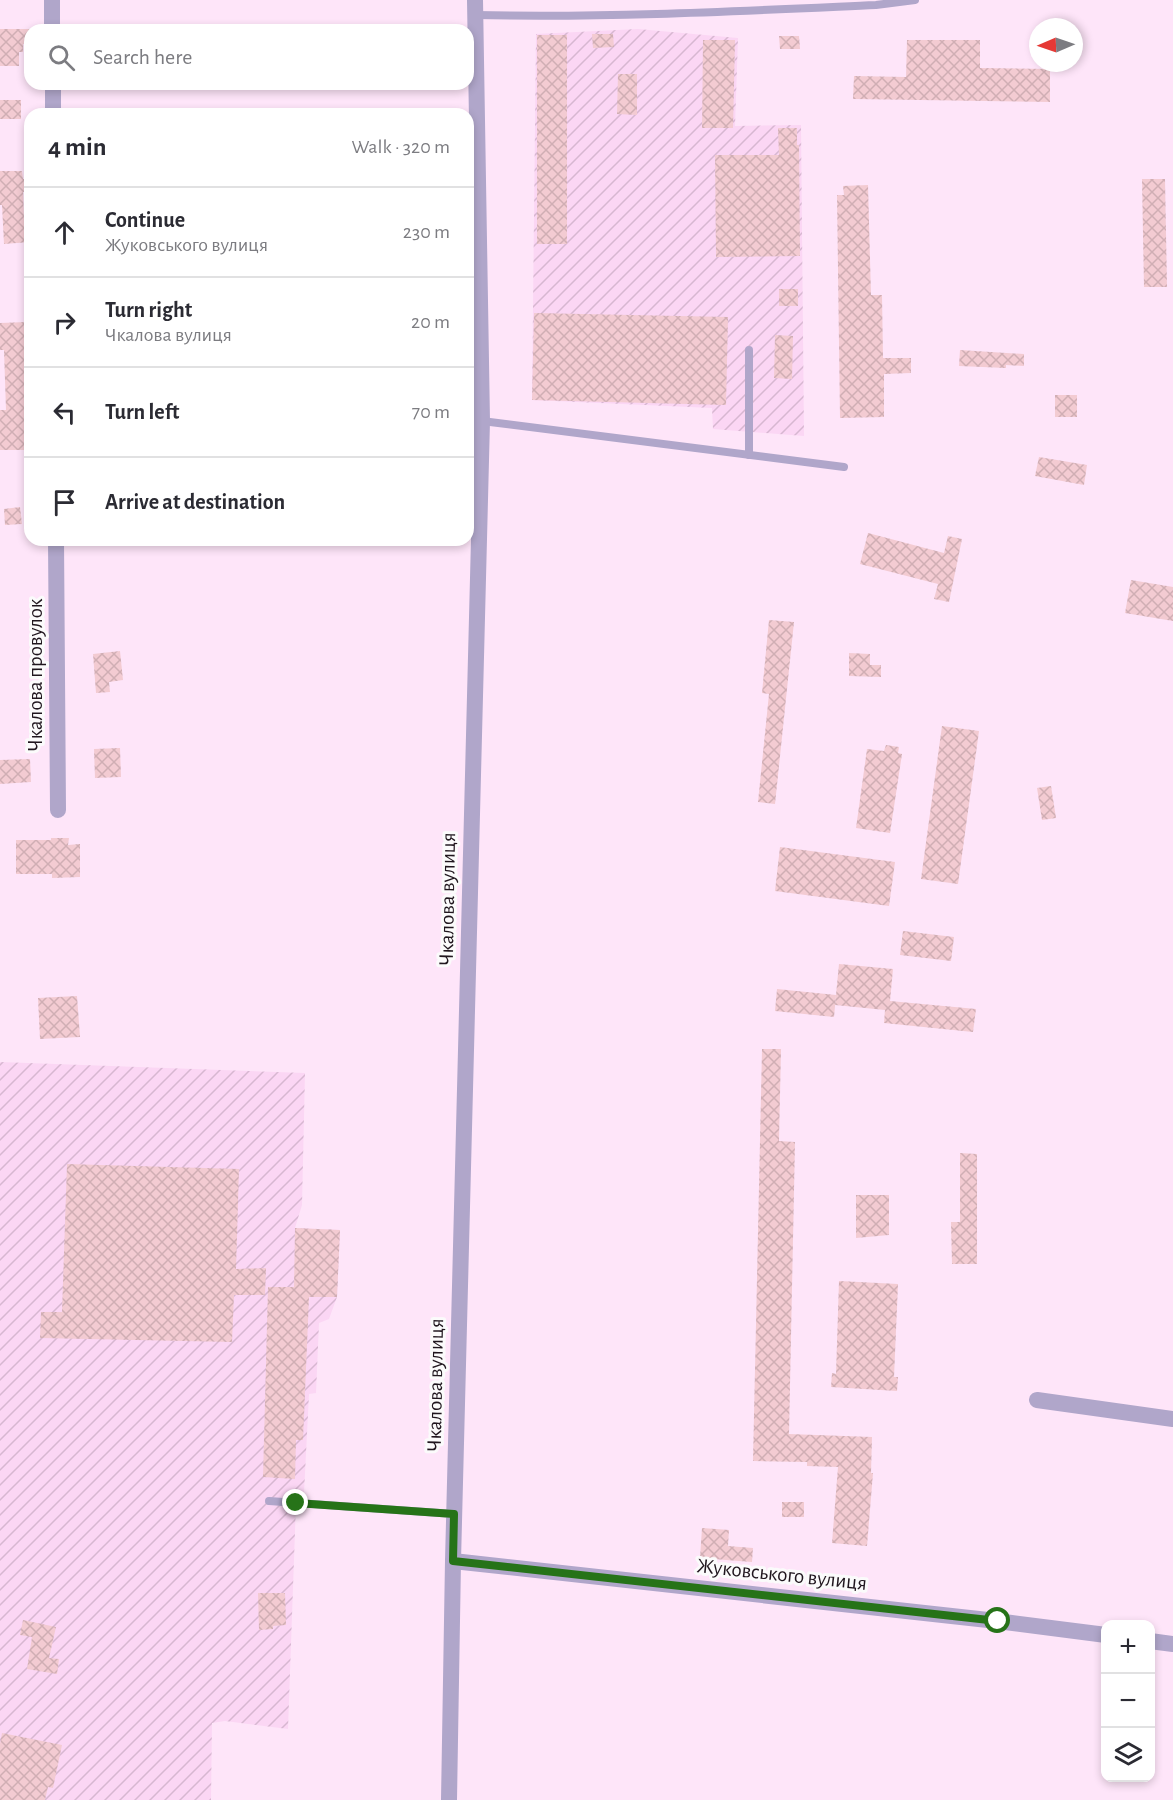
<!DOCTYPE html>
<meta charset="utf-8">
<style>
body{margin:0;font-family:"Alegreya Sans",sans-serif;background:#f2f2f3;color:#2b2b33}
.controls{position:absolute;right:18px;bottom:18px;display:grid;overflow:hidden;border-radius:12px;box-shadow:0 3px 9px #0003}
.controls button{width:54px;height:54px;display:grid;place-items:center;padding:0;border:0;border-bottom:2px solid #e1e1e2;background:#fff;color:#2b2b33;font:30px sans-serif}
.compass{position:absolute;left:1029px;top:18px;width:54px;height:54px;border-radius:50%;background:#fff;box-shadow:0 3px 9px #0003;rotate:268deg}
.stop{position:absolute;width:18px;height:18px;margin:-14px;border:4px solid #267318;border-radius:50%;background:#fff}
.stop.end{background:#267318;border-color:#fff;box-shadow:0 2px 6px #0008}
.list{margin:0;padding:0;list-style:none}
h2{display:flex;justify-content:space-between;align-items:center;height:78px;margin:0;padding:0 24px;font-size:26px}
h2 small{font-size:20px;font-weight:400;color:#7c7c81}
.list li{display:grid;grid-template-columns:39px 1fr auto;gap:18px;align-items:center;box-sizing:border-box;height:90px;padding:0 24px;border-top:2px solid #e1e1e2}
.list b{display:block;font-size:22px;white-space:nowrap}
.list p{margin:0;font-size:20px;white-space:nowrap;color:#7c7c81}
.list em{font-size:20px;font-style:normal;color:#7c7c81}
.icon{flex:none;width:33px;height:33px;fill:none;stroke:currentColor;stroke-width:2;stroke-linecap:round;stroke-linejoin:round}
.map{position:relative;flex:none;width:1173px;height:1800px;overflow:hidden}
.search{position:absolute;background:#fff;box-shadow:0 3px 9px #0003;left:24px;top:24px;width:450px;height:66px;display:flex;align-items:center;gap:15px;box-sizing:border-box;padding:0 21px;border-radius:18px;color:#7c7c81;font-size:22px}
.panel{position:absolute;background:#fff;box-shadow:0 3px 9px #0003;left:24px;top:108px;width:450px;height:438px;border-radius:18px}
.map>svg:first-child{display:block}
</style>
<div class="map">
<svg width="1173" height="1800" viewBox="0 0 1173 1800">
<defs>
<pattern id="industrial-furrows" width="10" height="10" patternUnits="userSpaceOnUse" patternTransform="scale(1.5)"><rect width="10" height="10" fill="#fbd6f4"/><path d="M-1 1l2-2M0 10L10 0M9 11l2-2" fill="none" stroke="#d7b7d1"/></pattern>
<pattern id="building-cross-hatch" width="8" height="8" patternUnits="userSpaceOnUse" patternTransform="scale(1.5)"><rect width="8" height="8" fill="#f3cbd2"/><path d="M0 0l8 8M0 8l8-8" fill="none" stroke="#d0aeb4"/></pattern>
</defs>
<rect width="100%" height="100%" fill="#fee5f9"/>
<g fill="url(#industrial-furrows)">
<path d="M638,29l100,9 -3,88 66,-1 3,311 -91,-7 -1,-21 -180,-8 4,-366z"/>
<path d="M0,1062l305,11 -3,132 -7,23 45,2 -3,67 -8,22 -10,4 -3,70 -7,1 -5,99 -8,10 -8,226 -63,-8 -13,2 -1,77h-211z"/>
</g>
<g fill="url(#building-cross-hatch)">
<path d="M0,29h30v15h-7v8h-4v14h-19z"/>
<path d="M592,34h21l1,13 -21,1z"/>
<rect x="537" y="35" width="30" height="209"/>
<path d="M779,36h20l1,13h-20z"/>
<path d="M703,40h32l-2,88h-31z"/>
<path d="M907,40h73v28l70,1v33l-197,-3 1,-23 52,1z"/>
<path d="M618,74h19v41l-20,-1z"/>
<rect x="0" y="100" width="21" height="19"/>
<path d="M778,128h19v17h2l1,111 -84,1 -1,-102h64z"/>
<path d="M0,171h22l1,8h7v12l-7,1 1,27h6v23l-26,2 -2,-39h-2z"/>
<path d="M1142,179h23l2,108h-23z"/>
<path d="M868,185l3,110h11l1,63h28v15l-27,1v43l-44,1 -3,-223h7l-1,-9z"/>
<rect x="779" y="289" width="19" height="17"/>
<path d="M534,313l194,4 -2,88 -194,-5z"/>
<path d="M27,322l3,44 -2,84h-28v-40h6l-2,-60h-4v-27z"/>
<path d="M775,335l18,1 -1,43 -18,-1z"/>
<path d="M960,350l64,4v12l-18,-1v3l-47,-2z"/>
<rect x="1055" y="395" width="22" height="22"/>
<path d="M1039,457l48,8 -3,20 -49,-9z"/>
<path d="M20,507l2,17 -17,1 -1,-16z"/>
<path d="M868,533l76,20 4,-17 14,3 -13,63 -15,-3 4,-15 -78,-20z"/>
<path d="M1131,580l42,7v34l-48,-8z"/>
<path d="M769,620l25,2 -19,182 -17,-2 11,-108 -7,-1z"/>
<path d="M120,651l3,29 -14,2 1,10 -14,1 -3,-39z"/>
<path d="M849,653l21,1v11h11v12l-32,-1z"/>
<path d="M942,726l37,5 -21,153 -37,-5z"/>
<path d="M886,745l13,2 -1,6 4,1 -12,79 -34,-5 11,-79 17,2z"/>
<path d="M120,748l1,29 -26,1 -1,-29z"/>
<path d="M30,759l1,23 -31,2v-24z"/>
<path d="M1051,786l5,32 -14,2 -5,-32z"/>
<path d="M51,838h18l-1,7 12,-1v33l-28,1v-4h-36v-34h35z"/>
<path d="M780,847l115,15 -6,44 -114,-15z"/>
<path d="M903,931l51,6 -3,24 -51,-6z"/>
<path d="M839,964l54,5 -3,32 86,8 -3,23 -89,-9 1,-13 -50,-5z"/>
<path d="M777,989l59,6 -2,22 -59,-6z"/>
<path d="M77,996l3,41 -40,2 -2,-41z"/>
<path d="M762,1049h19l-2,92 16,1 -6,292 83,3 -1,36h2l-6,73 -35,-3 6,-76 -31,-1v-4l-54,-1z"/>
<path d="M960,1153l17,1v110h-25l-1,-42h9z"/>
<path d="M67,1164l172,5 -3,100 30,-1 -1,27h-31l-2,47 -192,-4 1,-26h21z"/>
<path d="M856,1195h33v40l-33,3z"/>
<path d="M295,1228l45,2 -3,67h-28l-6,143h-7l-1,39 -32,-2 5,-190h26z"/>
<path d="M839,1281l59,3 -4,93h4l-1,14 -66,-4 1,-14 4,1z"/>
<rect x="782" y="1502" width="22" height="15"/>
<path d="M702,1528l27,2 -1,16 25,2 -1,14 -52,-4z"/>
<path d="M258,1593h27l1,32 -13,1v3l-14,1z"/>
<path d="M23,1620l33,7 -7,31 10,1 -2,15 -30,-5 5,-32 -12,-2z"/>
<path d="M2,1733l60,12 -9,43 -5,-1 -3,13h-45v-56z"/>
</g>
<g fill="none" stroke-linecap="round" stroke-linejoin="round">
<g stroke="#b0a6ca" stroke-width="8">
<path d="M475,15c134,3 267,-4 401,-10l39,-5"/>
<path d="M482,421l362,46"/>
<path d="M749,455v-105"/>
<path d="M269,1501l185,13"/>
</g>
<g stroke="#b0a6ca" stroke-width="16">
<path d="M52,0v30"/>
<path d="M53,84v30"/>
<path d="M56,540l2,270"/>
<path d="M1037,1400l136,19"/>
<path d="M453,1561l544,60 109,14"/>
<path d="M1150,1641l23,3"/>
<path d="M449,1800l4,-239 29,-1140 -7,-421"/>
</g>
</g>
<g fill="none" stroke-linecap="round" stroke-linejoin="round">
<path stroke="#267318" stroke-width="8" d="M296,1503l158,11 -1,47 545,60"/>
</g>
<g text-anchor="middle" stroke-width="6" stroke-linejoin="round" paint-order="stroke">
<g font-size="21" fill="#20161e" stroke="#fbfbfb">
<text transform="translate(35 675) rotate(-90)" y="7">Чкалова провулок</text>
<text transform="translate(447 899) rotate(-89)" y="7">Чкалова вулиця</text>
<text transform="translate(435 1385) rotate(-89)" y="7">Чкалова вулиця</text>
<text transform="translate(782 1574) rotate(6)" y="7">Жуковського вулиця</text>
</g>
</g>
</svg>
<div class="controls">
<button>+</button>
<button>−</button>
<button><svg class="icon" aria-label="layers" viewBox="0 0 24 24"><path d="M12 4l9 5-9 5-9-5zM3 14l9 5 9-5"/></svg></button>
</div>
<svg class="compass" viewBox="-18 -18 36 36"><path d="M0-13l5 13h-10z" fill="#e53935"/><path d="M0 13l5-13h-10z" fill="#7c7c81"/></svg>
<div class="stop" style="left:998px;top:1621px"></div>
<div class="stop end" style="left:296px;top:1503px"></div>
<div class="search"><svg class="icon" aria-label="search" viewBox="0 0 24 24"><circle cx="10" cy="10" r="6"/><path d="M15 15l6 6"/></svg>Search here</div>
<section class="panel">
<h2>4 min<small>Walk · 320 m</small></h2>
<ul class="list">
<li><svg class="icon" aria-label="ahead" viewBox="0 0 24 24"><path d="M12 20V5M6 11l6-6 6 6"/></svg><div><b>Continue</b><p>Жуковського вулиця</p></div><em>230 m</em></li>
<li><svg class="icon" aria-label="right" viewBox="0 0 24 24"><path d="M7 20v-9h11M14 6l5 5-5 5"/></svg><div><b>Turn right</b><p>Чкалова вулиця</p></div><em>20 m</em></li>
<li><svg class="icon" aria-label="left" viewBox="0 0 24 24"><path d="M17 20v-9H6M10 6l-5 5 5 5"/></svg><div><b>Turn left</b></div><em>70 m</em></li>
<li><svg class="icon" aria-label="arrive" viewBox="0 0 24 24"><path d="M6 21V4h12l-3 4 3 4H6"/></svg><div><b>Arrive at destination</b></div></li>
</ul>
</section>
</div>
